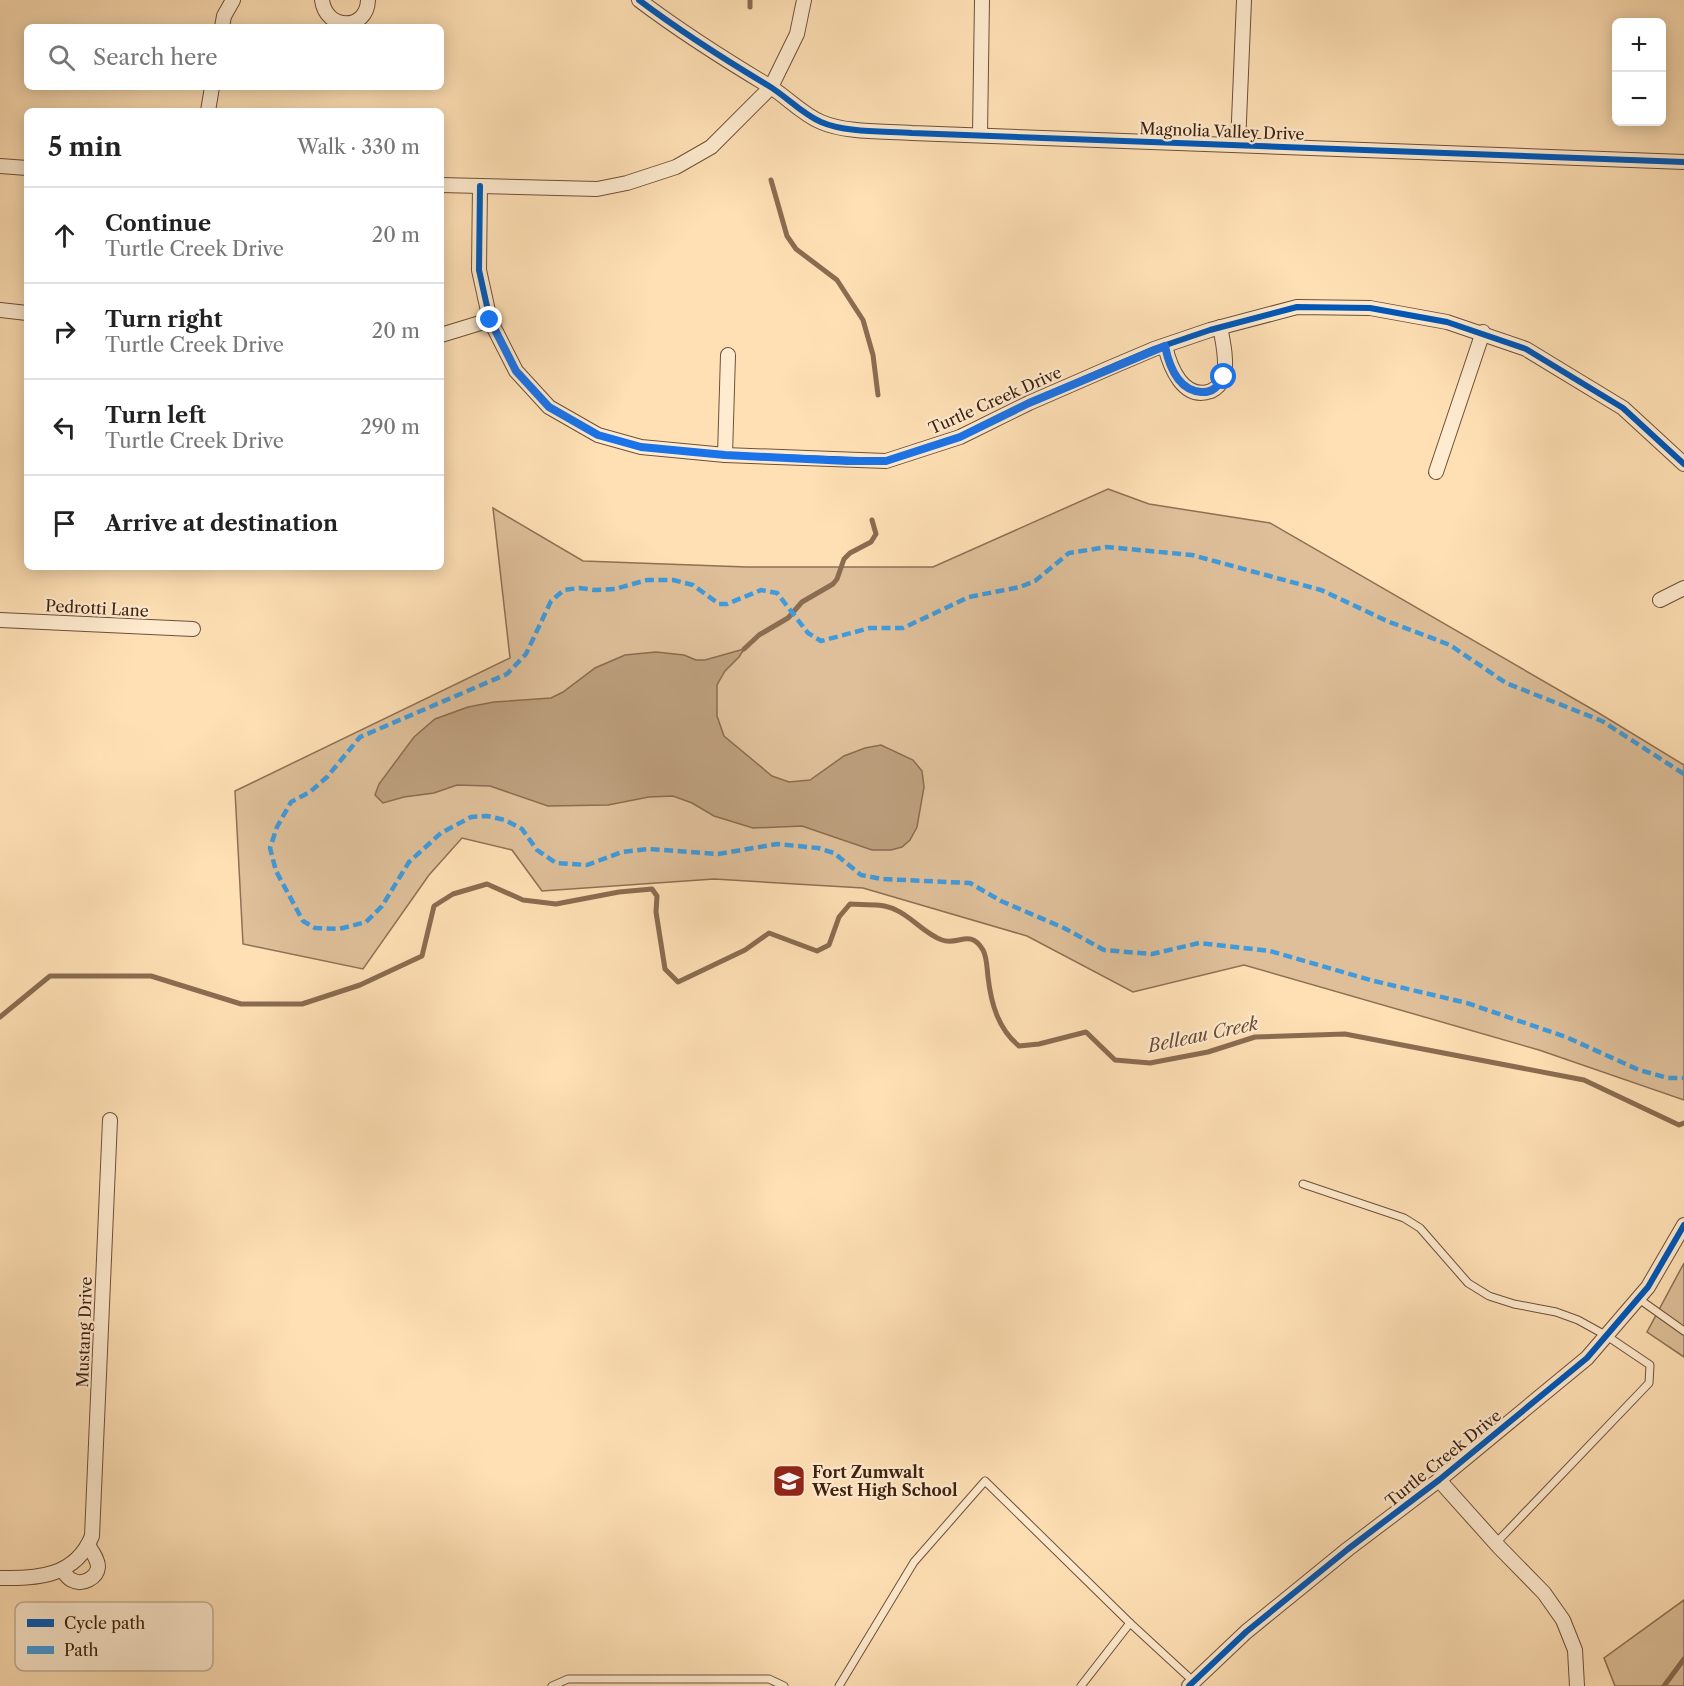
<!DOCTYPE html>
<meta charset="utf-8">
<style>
body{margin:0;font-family:"Libre Caslon Text",serif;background:#f2f2f2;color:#222}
.controls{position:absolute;right:18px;top:18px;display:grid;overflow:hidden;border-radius:9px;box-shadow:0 3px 15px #0003}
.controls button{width:54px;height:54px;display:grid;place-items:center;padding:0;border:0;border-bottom:2px solid #e0e0e0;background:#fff;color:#222;font:30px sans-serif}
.stop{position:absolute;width:18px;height:18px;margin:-14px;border:4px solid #1a73e8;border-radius:50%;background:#fff}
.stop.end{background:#1a73e8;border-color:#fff;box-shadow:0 2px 6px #0008}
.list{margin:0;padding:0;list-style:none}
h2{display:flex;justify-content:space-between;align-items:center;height:78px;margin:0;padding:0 24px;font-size:26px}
h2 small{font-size:20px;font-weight:400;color:#767676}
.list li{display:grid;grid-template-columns:39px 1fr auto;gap:18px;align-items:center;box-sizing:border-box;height:96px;padding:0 24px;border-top:2px solid #e0e0e0}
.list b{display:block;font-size:22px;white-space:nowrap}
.list p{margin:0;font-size:20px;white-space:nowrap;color:#767676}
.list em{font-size:20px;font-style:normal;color:#767676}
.icon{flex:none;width:33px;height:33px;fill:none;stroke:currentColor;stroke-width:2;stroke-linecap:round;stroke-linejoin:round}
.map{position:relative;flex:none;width:1684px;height:1686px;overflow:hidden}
.search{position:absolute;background:#fff;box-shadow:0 3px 15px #0003;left:24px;top:24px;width:420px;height:66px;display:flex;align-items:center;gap:15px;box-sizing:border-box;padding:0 21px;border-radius:9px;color:#767676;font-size:22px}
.panel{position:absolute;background:#fff;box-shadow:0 3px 15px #0003;left:24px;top:108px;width:420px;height:462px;border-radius:9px}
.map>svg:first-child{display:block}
</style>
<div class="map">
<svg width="1684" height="1686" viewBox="0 0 1684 1686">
<rect width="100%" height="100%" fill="#ffe0b5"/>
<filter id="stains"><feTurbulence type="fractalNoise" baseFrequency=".00333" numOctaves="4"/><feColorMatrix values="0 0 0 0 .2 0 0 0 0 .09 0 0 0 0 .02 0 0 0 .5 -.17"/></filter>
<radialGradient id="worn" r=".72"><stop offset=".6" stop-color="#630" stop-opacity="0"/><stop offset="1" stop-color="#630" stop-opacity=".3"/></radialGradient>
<g fill="#debf99" stroke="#8e7054" stroke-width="1.5">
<path d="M1108,489l41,15 121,19 327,189 87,53v335l-145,-50 -295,-85 -111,27 -106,-56 -164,-48 -149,-9 -172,12 -30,-41 -50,-12 -33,37 -66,94 -120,-25 -8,-153 275,-133 -17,-150 90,53 164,6h186z"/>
<path d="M1684,1263v94l-37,-25z"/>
<path d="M1684,1600v86h-69l-11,-28z"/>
</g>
<path fill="#bd9f7d" stroke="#8a6c51" stroke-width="1.5" d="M744,649l-5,8 -14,14 -8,14v31l7,20 48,40 17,6 21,-2 34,-24 21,-8 16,-3 32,15 9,11 2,16 -7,40 -7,13 -8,7 -11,3h-19l-70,-24 -49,2 -39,-12 -22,-13 -19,-7 -24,1 -41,8 -60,1 -58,-20 -33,-1 -23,8 -30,4 -21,6 -8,-8 4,-11 35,-47 21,-18 33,-12 26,-5 57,-4 12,-6 32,-24 30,-13 31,-3 28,3 12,5h9z"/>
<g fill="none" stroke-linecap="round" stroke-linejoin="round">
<g stroke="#8a6c51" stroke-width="5">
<path d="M750,7v-7"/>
<path d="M771,180l16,56 9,13 41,31 26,40 10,35 5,40"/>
<path d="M744,649l15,-14 29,-17 14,-16 31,-18 4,-5 7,-20 6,-6 21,-11 5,-8 -4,-14"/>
<path d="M0,1017l50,-41h101l90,28h61l58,-19 62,-29 12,-50 19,-12 34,-10 36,16 33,4 63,-12 33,-3 5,7 -1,16 9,57 13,13 67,-32 24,-17 48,18 12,-6 10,-28 11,-13c14,1 33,-1 46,6 16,7 29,24 46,30 16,6 28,-12 41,10 4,7 4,19 5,27 3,26 10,52 31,69l20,-2 47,-12 29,28 35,3 58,-11 47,-15 90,-3 239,46 95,45 5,-2"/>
<path d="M1664,1686l20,-27"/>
</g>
<g stroke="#6e5038" stroke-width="9">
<g id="service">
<path d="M1303,1184l101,34 16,10 48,55 21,13 25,8 42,8 22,8 29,16 43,29 -1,18 -153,160"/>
<path d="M1639,1299l45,32"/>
<path d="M552,1686l16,-7h201l15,7"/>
<path d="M839,1686l75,-124 71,-81 145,142"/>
<path d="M1081,1686l49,-63 63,58"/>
</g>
</g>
<g stroke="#6e5038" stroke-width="16">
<g id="minor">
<path d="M322,0c4,31 45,31 46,0"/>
<path d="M639,0c41,31 85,59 130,86 18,11 33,28 52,36 25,11 64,9 91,11l772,29"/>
<path d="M222,27l2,-11 9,-16"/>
<path d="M208,111l4,-24"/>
<path d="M980,134l2,-134"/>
<path d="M1238,145l6,-145"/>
<path d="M0,166l27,2"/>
<path d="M441,185l156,4 30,-6 49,-16 35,-20 60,-60 26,-53 7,-34"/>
<path d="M480,186l-1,84 11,50 26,51 33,36 49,28 43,12 84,8 161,6 74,-24 69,-34 78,-34 47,-20 56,-19 87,-23 73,1 77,14 79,27 97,59 61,56"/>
<path d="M0,310l27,3"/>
<path d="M441,335l49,-15"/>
<path d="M1165,346c5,21 18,55 46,45 6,-3 10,-7 12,-13 5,-13 0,-37 -3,-51"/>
<path d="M725,455l3,-100"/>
<path d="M1436,472l47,-140"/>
<path d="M1660,600l24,-12"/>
<path d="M0,620l193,9"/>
<path d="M1439,1480l60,67 45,46 19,27 12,30 2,36"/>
<path d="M62,1570c3,3 6,9 10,10 10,6 25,-2 26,-13 0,-8 -6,-15 -10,-22"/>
<path d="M0,1578c38,1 76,-2 92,-42l18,-416"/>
<path d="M1189,1686l57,-54 102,-83 91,-69 148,-122 61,-71 36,-62"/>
</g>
</g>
<use href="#service" stroke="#ffebcf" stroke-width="7"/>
<use href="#minor" stroke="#ffebcf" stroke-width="14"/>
<path stroke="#3f9bde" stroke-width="4.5" stroke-dasharray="9 4.5" stroke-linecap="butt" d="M1684,774l-82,-53 -96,-38 -56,-38 -63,-24 -66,-31 -129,-35 -85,-8 -38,6 -34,28 -15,6 -51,10 -66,31h-33l-49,13 -13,-8 -31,-40 -16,-3 -34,14h-8l-26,-19 -20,-5h-26l-32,9 -20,1 -16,-2 -15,2 -13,11 -25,53 -19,20 -147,63 -33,40 -17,15 -19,10 -14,25 -7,21 6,23 27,50 12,7 24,1 27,-7 16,-16 27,-44 32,-29 30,-16 16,-1 18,4 17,9 15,21 19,13 31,2 35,-13 27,-3 69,5 59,-10 41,4 16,5 27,22 21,4 88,4 31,18 63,27 40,22 48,4 47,-11 71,8 104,30 93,22 99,34 73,33 29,8h16"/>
<g stroke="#ffebcf" stroke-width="10">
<g id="cycleway">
<path d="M639,0c41,31 85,59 130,86 18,11 33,28 52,36 25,11 64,9 91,11l772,29"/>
<path d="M480,186l-1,84 11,50 26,51 33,36 49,28 43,12 84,8 161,6 74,-24 69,-34 78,-34 47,-20 56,-19 87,-23 73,1 77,14 79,27 97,59 61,56"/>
<path d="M1189,1686l57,-54 102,-83 91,-69 148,-122 61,-71 36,-62"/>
</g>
</g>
<use href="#cycleway" stroke="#0057b8" stroke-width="6"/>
</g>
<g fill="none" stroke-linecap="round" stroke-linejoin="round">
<path stroke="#1a73e8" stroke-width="8" d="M490,320l26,51 33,36 49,28 43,12 84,8 122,6h39l74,-24 69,-34 136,-57c4,20 13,44 36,46 12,1 17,-6 23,-15"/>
</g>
<defs>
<g id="school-square" transform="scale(1.725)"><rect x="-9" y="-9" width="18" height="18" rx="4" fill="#8f2418" stroke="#ffebcf"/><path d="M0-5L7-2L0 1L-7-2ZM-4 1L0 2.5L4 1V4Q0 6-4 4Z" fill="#fff"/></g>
</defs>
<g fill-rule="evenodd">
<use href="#school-square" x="789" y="1481"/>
</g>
<g text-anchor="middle" stroke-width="4.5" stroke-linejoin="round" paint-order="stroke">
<g font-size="16" fill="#3d200f" stroke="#ffebcf">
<text transform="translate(1222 131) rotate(2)" y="6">Magnolia Valley Drive</text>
<text transform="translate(995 400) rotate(-24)" y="6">Turtle Creek Drive</text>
<text transform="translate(97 608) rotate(3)" y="6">Pedrotti Lane</text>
<text transform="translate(84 1332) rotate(-88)" y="6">Mustang Drive</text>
<text transform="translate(1443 1458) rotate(-39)" y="6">Turtle Creek Drive</text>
</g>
<g font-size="16" font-weight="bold" fill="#3d200f" stroke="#ffebcf" text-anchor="start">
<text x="812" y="1478">Fort Zumwalt<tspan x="812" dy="18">West High School</tspan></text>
</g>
<g font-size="18" font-style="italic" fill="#6a4c36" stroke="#ffebcf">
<text transform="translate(1203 1035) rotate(-12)" y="6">Belleau Creek</text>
</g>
</g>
<rect x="15" y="1602" width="198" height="69" rx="9" fill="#ffebcf" stroke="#c5ae95" stroke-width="1.5"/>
<rect x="27" y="1619" width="27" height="8" fill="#0057b8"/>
<rect x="27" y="1646" width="27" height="8" fill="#3f9bde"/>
<g font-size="16" fill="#3d200f">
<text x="64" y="1629">Cycle path</text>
<text x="64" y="1656">Path</text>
</g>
<rect width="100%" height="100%" filter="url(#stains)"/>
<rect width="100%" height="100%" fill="url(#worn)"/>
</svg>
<div class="controls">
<button>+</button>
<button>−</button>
</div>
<div class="stop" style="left:1224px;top:377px"></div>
<div class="stop end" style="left:490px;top:320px"></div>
<div class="search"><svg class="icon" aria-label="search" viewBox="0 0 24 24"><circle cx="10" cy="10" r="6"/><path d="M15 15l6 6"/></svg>Search here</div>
<section class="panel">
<h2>5 min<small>Walk · 330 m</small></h2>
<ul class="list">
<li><svg class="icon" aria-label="ahead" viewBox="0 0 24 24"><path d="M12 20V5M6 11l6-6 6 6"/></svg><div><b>Continue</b><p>Turtle Creek Drive</p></div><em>20 m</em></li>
<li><svg class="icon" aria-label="right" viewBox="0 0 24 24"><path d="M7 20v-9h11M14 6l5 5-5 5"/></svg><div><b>Turn right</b><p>Turtle Creek Drive</p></div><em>20 m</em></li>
<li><svg class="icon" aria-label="left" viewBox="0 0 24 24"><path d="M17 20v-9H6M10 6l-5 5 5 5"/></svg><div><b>Turn left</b><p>Turtle Creek Drive</p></div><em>290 m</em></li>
<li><svg class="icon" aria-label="arrive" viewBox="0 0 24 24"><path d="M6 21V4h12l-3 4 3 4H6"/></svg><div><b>Arrive at destination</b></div></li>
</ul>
</section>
</div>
